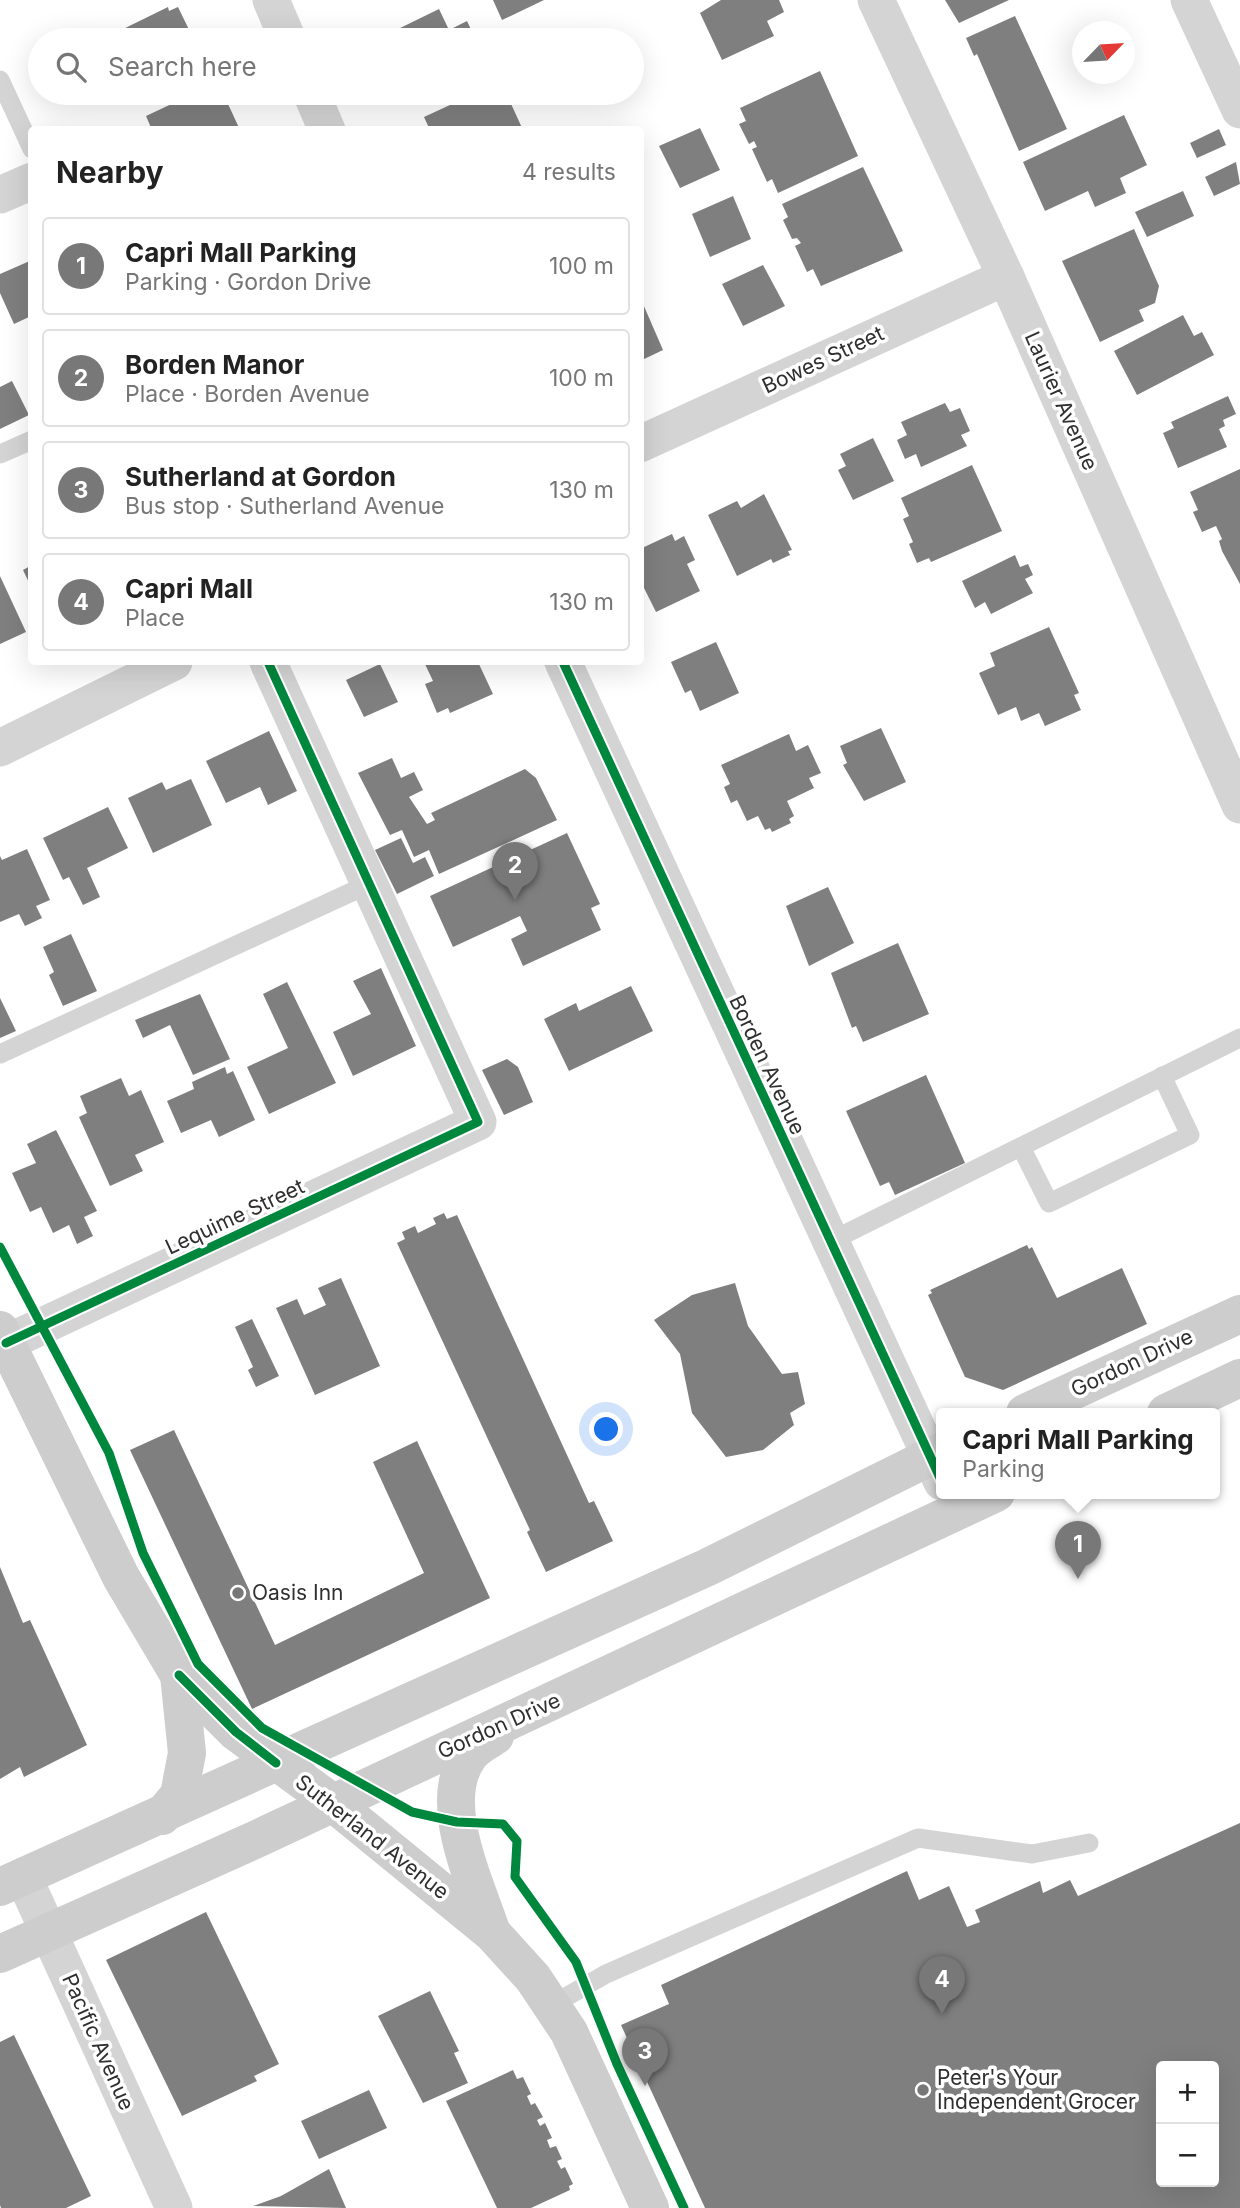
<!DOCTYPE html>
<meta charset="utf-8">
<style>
body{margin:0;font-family:Inter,sans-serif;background:#f6f6f6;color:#222}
.controls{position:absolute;right:21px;bottom:21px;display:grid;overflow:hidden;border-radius:7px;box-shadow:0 7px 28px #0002}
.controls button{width:63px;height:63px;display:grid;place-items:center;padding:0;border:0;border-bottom:2px solid #e0e0e0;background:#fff;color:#222;font:35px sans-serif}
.compass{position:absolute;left:1072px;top:21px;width:63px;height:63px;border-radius:50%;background:#fff;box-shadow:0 7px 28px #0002;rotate:65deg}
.you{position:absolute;left:607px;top:1430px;width:24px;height:24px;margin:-18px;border:5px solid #fff;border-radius:50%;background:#1a73e8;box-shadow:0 0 0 10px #1a73e833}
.badge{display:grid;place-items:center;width:46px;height:46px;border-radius:50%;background:#787878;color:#fff;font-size:23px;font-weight:700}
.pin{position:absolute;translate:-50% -58px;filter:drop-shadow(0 2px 4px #0008)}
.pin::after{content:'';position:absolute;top:37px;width:24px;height:21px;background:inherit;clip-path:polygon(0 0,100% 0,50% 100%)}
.popup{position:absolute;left:936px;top:1408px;width:284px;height:91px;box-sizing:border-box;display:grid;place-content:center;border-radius:7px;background:#fff;filter:drop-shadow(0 2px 5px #0005);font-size:23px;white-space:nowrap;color:#767676}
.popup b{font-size:26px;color:#222}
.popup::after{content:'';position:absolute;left:50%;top:100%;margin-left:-14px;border:14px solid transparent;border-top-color:#fff}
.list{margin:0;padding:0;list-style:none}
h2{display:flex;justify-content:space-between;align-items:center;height:91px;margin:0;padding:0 28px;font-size:30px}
h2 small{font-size:23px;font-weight:400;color:#767676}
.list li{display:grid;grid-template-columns:46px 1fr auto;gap:21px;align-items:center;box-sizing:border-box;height:98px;margin:0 14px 14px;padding:0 14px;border:2px solid #e0e0e0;border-radius:7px}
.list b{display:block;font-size:26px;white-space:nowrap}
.list p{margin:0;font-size:23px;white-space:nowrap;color:#767676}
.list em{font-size:23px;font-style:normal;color:#767676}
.icon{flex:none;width:38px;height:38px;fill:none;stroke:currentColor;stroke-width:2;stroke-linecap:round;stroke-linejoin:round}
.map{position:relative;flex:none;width:1240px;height:2208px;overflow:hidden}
.search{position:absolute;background:#fff;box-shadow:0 7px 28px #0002;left:28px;top:28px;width:616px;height:77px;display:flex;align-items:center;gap:18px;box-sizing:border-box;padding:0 24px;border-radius:38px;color:#767676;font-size:26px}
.panel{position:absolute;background:#fff;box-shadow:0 7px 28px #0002;left:28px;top:126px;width:616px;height:539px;border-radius:7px}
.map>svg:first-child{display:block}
</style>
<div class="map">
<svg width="1240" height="2208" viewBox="0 0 1240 2208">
<rect width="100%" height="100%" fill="#fff"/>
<g fill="#7f7f7f" fill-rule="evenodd">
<path d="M493,0h51l-42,20z"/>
<path d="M721,0h58l5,12 -17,9 7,15 -52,24 -22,-47z"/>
<path d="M945,0h64l-50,23z"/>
<path d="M168,7l1,4 9,-4 16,33h-78l-3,-6z"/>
<path d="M439,9l10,21 18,-9 9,19h-80l-4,-8z"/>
<path d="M1015,16l52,113 -48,22 -42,-97 -3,2 -8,-18z"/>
<path d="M820,71l38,85 -80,37 -6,-14 -5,3 -15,-33 5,-2 -3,-6 -5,3 -10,-20 7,-3 -6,-13z"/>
<path d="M195,93h28l17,37h-58l-1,-4 -8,4h-21l-6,-14z"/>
<path d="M476,93h30l17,37h-93l-6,-13z"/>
<path d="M1124,115l23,50 -27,13 6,15 -31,14 -7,-16 -43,20 -22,-49z"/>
<path d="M700,128l20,42 -40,18 -21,-42z"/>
<path d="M1219,129l7,16 -29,13 -7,-15z"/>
<path d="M1236,162l4,22 -26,12 -9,-19z"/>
<path d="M863,167l40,84 -82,35 -8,-17 -6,3 -12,-26 6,-3 -4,-5 -5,1 -9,-19 5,-3 -6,-13z"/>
<path d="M1183,191l11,25 -47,21 -12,-25z"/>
<path d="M733,196l18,43 -41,18 -18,-43z"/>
<path d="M1134,229l25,57 -4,17 -16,7 5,11 -44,21 -38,-81z"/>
<path d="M32,260v62l-3,-5 -15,7 -14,-31v-19z"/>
<path d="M763,265l22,41 -42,20 -21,-42z"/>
<path d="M640,297l23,53 -23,11z"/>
<path d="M1183,315l11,21 8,-4 12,23 -77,40 -23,-44z"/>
<path d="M12,381l17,34 -29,14v-42z"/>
<path d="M1228,396l8,18 -13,6 2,6 -6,3 8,18 -49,21 -15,-35 11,-5 -3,-6z"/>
<path d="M945,403l5,9 10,-4 10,23 -9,4 6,11 -46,21 -5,-13 -11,5 -8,-19 10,-5 -6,-13z"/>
<path d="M873,438l21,43 -41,19 -15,-30 8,-4 -6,-12z"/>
<path d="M972,465l30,66 -71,31 -2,-4 -12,5 -8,-19 4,-2 -10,-23 6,-3 -8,-18z"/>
<path d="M1240,469v115l-18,-33 -3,-10 3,-2 -6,-13 -14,6 -9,-20 5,-2 -8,-18z"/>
<path d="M764,494l28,56 -4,1 2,4 -17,8 -2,-4 -34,17 -29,-61 29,-14 4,7z"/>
<path d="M672,534l3,7 9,-5 11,24 -8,4 13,27 -44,21 -16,-32v-31z"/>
<path d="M1015,555l5,12 8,-3 5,11 -8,4 8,14 -42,21 -6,-12 -10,6 -13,-27z"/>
<path d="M32,565v24l-9,-19z"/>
<path d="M0,576l26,56 -26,12z"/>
<path d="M1049,627l30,66 -5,2 7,15 -36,16 -6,-13 -18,8 -5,-14 -18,8 -19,-42 16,-7 -5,-13z"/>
<path d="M716,642l23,51 -39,18 -9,-21 -6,3 -14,-31z"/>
<path d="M424,662h54l15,32 -43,19 -2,-5 -11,5 -12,-29 8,-3z"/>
<path d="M380,664l18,38 -34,15 -18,-37z"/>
<path d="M881,728l25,54 -42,19 -21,-36 4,-2 -7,-17z"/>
<path d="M269,731l28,60 -29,14 -8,-18 -34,16 -20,-42z"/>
<path d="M789,734l7,17 12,-6 13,28 -12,5 5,10 -27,13 7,15 -5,3 2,4 -19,9 -2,-4 -5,2 -7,-14 -11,5 -10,-21 -6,3 -7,-16 6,-3 -9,-19z"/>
<path d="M392,758l9,20 13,-6 9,18 -14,7 18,27 8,-4 -4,-7 94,-44 11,9 21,42 -118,54 -10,-24 -15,7 -12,-27 -12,5 -32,-62z"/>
<path d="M191,779l21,46 -59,28 -25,-55 34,-16 4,8z"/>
<path d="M108,807l20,41 -41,20 13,29 -17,8 -14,-28 -6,3 -20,-42z"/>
<path d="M567,833l33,71 -9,4 10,22 -78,36 -12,-27 16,-8 -7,-15 -67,31 -23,-51z"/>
<path d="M401,838l12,25 12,-6 9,19 -37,18 -22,-44z"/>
<path d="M27,849l23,51 -14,6 6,12 -17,8 -6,-12 -19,8v-66l2,4z"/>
<path d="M828,887l26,56 -45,23 -23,-60z"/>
<path d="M71,934l26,57 -34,15 -14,-31 5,-3 -11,-25z"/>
<path d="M898,943l31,71 -66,28 -7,-16 -4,2 -21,-55z"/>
<path d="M381,968l35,78 -63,30 -20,-44 38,-18 -18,-33z"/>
<path d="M287,982l49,101 -67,31 -22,-47 41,-19 -25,-54z"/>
<path d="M631,986l22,45 -84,40 -25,-52 32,-16 3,8z"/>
<path d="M200,994l30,65 -37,16 -23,-50 -27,13 -8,-18z"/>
<path d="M0,998l16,33 -16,7z"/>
<path d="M507,1059l11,8 15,35 -29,13 -22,-45z"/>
<path d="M225,1067l2,7 6,-3 22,49 -36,17 -8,-17 -30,13 -14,-32 27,-12 -2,-7z"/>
<path d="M926,1075l39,88 -70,32 -6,-13 -9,4 -34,-75z"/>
<path d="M121,1078l8,18 12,-6 23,52 -29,13 8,16 -33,15 -31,-69 8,-4 -7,-17z"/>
<path d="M56,1130l41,81 -13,6 9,19 -16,8 -8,-19 -16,8 -12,-26 -11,5 -18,-39 24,-10 -9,-19z"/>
<path d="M444,1213l3,6 10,-4 132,288 5,-2 19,40 -67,31 -19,-40 3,-2 -133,-287 8,-4 -3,-7 13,-6 3,7 18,-9 -3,-6z"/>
<path d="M1027,1245l2,4 3,-2 25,51 65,-30 25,56 -144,66 -38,-13 -37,-82 4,-2 -2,-3z"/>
<path d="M341,1278l39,88 -65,29 -39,-87 21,-9 7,16 22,-10 -8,-17z"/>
<path d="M735,1283l13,43 34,48 16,-2 7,32 -15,9 4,12 -31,25 -37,7 -34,-44 -12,-59 -26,-34 38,-25z"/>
<path d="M252,1319l27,57 -23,11 -8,-17 5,-3 -18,-40z"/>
<path d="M174,1430l101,215 149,-72 -51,-111 44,-21 73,157 -238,111 -122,-259z"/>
<path d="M0,1567l23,56 7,-3 57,125 -63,32 -4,-10 -20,12z"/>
<path d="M1240,1823v385h-535l-84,-183 48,-21 -8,-19 246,-114 12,29 30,-14 18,41 13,-5 -5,-12 65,-29 3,12 27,-13 8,16zM1161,2066h53v116h-53z"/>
<path d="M206,1912l73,152 -25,12 3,5 -75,35 -76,-156z"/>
<path d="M430,1991l29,60 -5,2 14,30 -45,20 -45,-87z"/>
<path d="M14,2035l77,161 -25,12h-65l-1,-3v-163z"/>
<path d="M513,2070l4,9 6,-2 8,17 -4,2 4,9 4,-2 8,14 -6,3 3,6 5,-3 7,15 -5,2 3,8 6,-2 6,13 -5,2 4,8 4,-2 8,17 -4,2 1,4 -39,18h-34l-51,-107z"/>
<path d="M369,2090l18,38 -68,31 -18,-38z"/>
<path d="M329,2169l17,39 -93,-2 28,-10z"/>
</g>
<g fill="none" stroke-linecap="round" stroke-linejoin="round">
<g stroke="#d4d4d4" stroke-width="19">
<path d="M0,80l32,69"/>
<path d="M0,454l32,-14"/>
<path d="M0,1054l369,-170"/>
<path d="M1021,1147l28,56 141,-68 -28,-59"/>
<path d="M829,1242l411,-204"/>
<path d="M552,2005l54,-31 312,-136 114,16 57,-11"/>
</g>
<g stroke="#d4d4d4" stroke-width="37">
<path d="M271,0l17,40"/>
<path d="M876,0l130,277 234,528"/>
<path d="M1189,0l51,110"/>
<path d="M311,93l16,37"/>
<path d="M0,195l32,-14"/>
<path d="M640,444l366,-167"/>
<path d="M563,662l379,820"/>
<path d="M0,748l174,-86"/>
<path d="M6,1343l472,-221 -210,-460"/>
<path d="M23,1876l151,332"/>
</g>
<g stroke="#cdcdcd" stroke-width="38">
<path d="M0,1330l121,247 58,98 57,57 97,71 159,130 41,45 36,54 81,176"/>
<path d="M1025,1413l215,-99"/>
<path d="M1166,1413l74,-35"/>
<path d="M162,1816l17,-21 8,-42 -8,-78"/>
<path d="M0,1887l708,-320 234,-116"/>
<path d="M492,1933c-16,-49 -57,-131 -23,-177 5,-8 18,-15 26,-20"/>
<path d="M0,1954l259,-116 737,-345"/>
</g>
<g stroke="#fff" stroke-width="13">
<g id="cycleway">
<path d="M563,662l379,820"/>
<path d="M0,1247l109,206 34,100 55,111 64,64 150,84 45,10 46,2 14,17 -2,36 61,85 41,102 67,144"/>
<path d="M6,1343l472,-221 -210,-460"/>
<path d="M179,1675l57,57 40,31"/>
</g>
</g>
<use href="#cycleway" stroke="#00873e" stroke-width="9"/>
</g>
<g fill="#787878" stroke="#fff" stroke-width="2.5">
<circle cx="238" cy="1593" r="7"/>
<circle cx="923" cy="2090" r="7"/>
</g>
<g text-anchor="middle" stroke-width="7" stroke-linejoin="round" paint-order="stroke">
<g font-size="21" fill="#2f2f2f" stroke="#fff">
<text transform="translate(823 360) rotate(-25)" y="7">Bowes Street</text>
<text transform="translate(1061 401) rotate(66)" y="7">Laurier Avenue</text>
<text transform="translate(767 1065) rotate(65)" y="7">Borden Avenue</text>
<text transform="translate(235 1217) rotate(-25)" y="7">Lequime Street</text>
<text transform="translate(1132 1363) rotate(-25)" y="7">Gordon Drive</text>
<text transform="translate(499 1726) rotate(-24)" y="7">Gordon Drive</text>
<text transform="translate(372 1837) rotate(38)" y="7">Sutherland Avenue</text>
<text transform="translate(98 2042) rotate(66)" y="7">Pacific Avenue</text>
</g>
<g font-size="21" fill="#2f2f2f" stroke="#fff" text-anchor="start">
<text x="252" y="1600">Oasis Inn</text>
<text x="937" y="2085">Peter's Your<tspan x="937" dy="24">Independent Grocer</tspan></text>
</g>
</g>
</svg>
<div class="controls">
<button>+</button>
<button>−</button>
</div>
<svg class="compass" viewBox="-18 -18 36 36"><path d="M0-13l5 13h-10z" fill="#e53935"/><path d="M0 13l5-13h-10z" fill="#767676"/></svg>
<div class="you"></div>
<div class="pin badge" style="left:1078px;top:1579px">1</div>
<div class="popup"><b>Capri Mall Parking</b>Parking</div>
<div class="pin badge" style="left:515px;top:900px">2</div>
<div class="pin badge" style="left:645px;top:2086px">3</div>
<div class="pin badge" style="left:942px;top:2014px">4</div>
<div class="search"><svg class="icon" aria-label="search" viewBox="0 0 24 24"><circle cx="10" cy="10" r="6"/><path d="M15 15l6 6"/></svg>Search here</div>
<section class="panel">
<h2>Nearby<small>4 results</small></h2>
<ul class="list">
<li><span class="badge">1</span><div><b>Capri Mall Parking</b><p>Parking · Gordon Drive</p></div><em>100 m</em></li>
<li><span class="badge">2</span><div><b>Borden Manor</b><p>Place · Borden Avenue</p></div><em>100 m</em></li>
<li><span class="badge">3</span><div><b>Sutherland at Gordon</b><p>Bus stop · Sutherland Avenue</p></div><em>130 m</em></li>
<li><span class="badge">4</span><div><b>Capri Mall</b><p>Place</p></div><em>130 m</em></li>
</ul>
</section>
</div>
